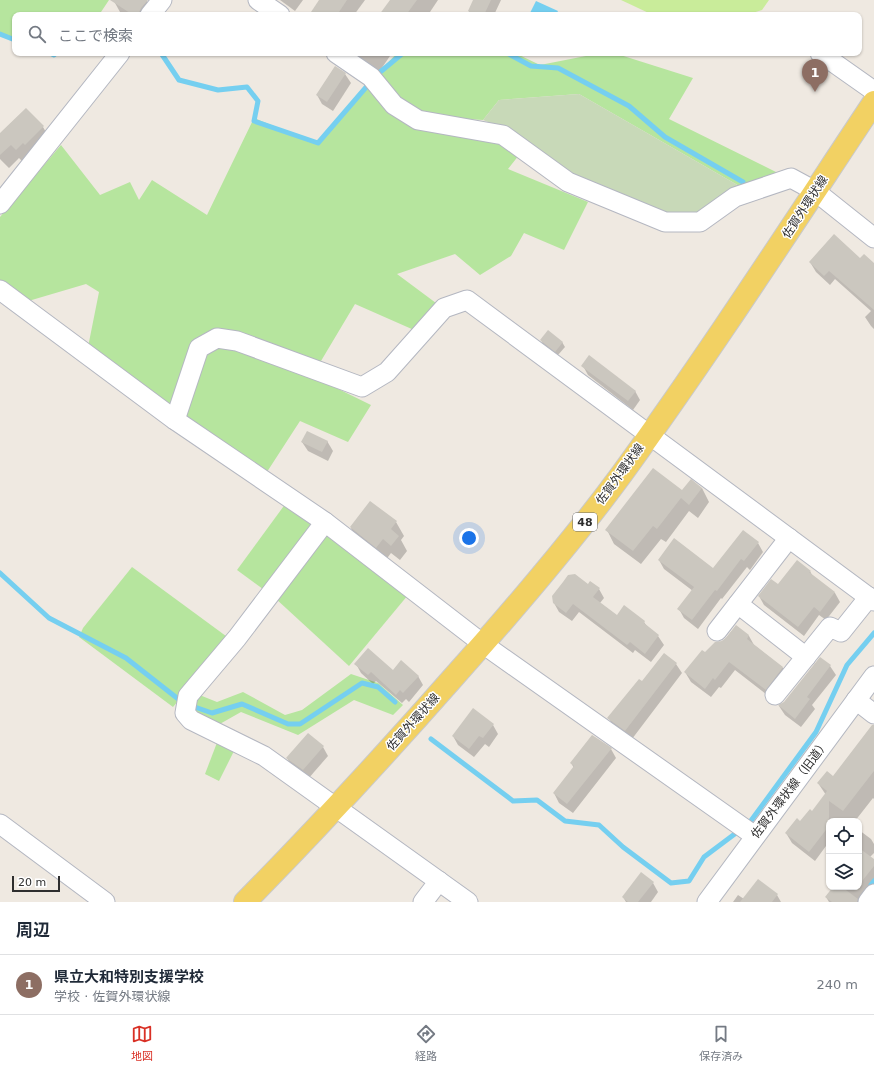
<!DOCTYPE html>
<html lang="ja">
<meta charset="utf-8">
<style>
body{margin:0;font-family:"DejaVu Sans","Noto Sans JP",sans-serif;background:#f2f2f3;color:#1f2937}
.controls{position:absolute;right:12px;bottom:12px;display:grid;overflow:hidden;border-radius:8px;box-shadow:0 1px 3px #0004}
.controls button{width:36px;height:36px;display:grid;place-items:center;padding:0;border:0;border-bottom:1px solid #e0e1e3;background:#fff;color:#1f2937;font:20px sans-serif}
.scale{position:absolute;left:12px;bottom:10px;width:48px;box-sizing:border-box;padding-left:4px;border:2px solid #2e2e2e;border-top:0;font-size:11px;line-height:14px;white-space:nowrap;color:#2e2e2e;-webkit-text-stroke:3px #fff;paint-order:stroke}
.you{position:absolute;left:469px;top:538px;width:14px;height:14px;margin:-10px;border:3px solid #fff;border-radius:50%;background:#1a73e8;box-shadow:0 0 0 6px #1a73e833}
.badge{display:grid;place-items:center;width:26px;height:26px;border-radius:50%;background:#d93025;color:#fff;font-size:13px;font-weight:700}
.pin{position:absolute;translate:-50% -33px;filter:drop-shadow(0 1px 2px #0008)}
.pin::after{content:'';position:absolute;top:21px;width:14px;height:12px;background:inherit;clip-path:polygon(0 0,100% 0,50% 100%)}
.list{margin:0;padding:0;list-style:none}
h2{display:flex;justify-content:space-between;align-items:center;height:52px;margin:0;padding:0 16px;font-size:17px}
h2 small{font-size:13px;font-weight:400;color:#747a83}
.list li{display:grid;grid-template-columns:26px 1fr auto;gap:12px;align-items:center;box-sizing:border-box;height:60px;padding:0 16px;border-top:1px solid #e0e1e3}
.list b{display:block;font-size:15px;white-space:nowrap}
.list p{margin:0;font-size:13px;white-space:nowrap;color:#747a83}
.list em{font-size:13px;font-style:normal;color:#747a83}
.icon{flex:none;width:22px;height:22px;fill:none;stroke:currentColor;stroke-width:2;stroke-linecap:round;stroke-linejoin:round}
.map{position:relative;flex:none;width:874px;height:902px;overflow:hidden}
.search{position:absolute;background:#fff;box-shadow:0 1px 3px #0004;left:12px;right:12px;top:12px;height:44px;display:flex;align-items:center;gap:10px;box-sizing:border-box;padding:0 14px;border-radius:8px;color:#747a83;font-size:15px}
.sheet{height:112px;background:#fff}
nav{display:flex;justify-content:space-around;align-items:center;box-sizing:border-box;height:56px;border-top:1px solid #e0e1e3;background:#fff;font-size:11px;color:#747a83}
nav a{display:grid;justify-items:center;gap:2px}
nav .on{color:#d93025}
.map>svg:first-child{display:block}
</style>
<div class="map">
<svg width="874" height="902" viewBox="0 0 874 902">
<rect width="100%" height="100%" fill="#efe9e1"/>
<g fill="#b6e59e">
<path d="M0,0h109l-10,15h-84v23l-15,-5z"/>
<path d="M397,53h118l25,12 61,-12h13l79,25 -24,41 111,55 -39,13 -162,-93 -80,6 -16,20 -61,-4 -27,-14 -17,-29z"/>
<path d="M370,86l20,22 112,34 17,13 -11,14 80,33 -24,48 -40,-17 -13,23 -31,19 -25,-21 -58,20 43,32 -26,24 -59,-26 -37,62 -88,-30 141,69 -23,37 -48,-21 -35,54 -177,-128 11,-55 -13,-8 -61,18 -25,-21v-64l61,-72 39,50 30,-13 9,18 13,-20 55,35 47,-97 64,26z"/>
<path d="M286,503l32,24 -51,65 -30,-22z"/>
<path d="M324,532l84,63 -59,71 -74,-68z"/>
<path d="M132,567l98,72 -57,68 -94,-70 4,-9z"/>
<path d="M351,674l27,9 25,22 -10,10 -39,-15 -56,35 -57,-23 -23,13 -27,-10 6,-21 20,8 26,-10 42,23 17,-5z"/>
<path d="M218,740l17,9 -16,32 -14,-7z"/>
</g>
<path fill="#c8d9b8" d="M579,94l162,93 -43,29 -35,-2 -94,-37 -68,-50 -18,-7 16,-20z"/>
<path fill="#c9ec9a" d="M621,0h148l-7,10 -16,5h-93z"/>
<path fill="#75cff0" d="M536,1l22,10 -2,4h-27z"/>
<g fill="#0003">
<path d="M117,0h29l6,10 -4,5h-23l-5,-3 -5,-9z"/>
<path d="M280,0h23l-8,11z"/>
<path d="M321,0h44l-11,15h-43z"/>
<path d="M391,0h47l-10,15h-47z"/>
<path d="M475,0h26l-7,15h-23l-2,-4z"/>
<path d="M352,53h40l-15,22z"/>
<path d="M566,53h6l-1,3z"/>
<path d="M335,67l10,7 6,9 -18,28 -11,-7 -5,-9z"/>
<path d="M26,109l17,18 8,14 -27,22 -5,-5 -10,10 -9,-9v-25z"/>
<path d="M860,259l14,5v65l-3,-3 -6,-9 6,-6 -36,-32 -5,6 -14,-13 -6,-10z"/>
<path d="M541,340l21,2 3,5 -7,8 -15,-11z"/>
<path d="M583,366l52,25 5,9 -7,10 -45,-35z"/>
<path d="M327,441l6,10 -5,10 -20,-10 -6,-9z"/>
<path d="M702,488l7,14 -11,16 -9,-7 -23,31 -5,-3 -20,25 -27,-20 -7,-14 75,-39z"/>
<path d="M396,522l8,14 -3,4 6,11 -7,9 -9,-7 -6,8 -26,-19 -8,-14z"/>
<path d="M758,543l5,9 -13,18 -3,-3 -25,32 -1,-1 -23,31 -14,-11 -5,-9 14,-18 -29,-22 -5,-9 54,10z"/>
<path d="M810,571l3,6 22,16 5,9 -14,18 -7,-5 -15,21 -40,-31 -5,-9z"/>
<path d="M590,582l9,7 5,9 -4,5 17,13 27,6 4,6 10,8 6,9 -13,17 -16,-12 -2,3 -54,-41 -7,9 -13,-9 -5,-9 34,-18z"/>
<path d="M736,626l13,10 5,9 29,23 5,9 -17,21 -36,-28 -14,18 -2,-1 -8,10 -20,-15 -6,-10 21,-18 20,-16z"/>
<path d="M664,654l12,10 6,9 -50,66 -18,-11 -5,-10 33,-35z"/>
<path d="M820,658l10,8 6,9 -24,30 3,4 -14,18 -16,-12 -6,-9 5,-3z"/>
<path d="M356,664l62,12 5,9 -14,17 -3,-3 -4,4 -26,-22 -3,3 -12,-11z"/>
<path d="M493,725l5,9 -9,13 -4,-3 -11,13 -16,-12 -5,-9z"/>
<path d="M874,737v62l-1,-1 -18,23h-26v27l-3,-2 -11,15 -23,-18 -6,-10 27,-20 13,-18 -8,-12 15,-6z"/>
<path d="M323,747l5,9 -20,23 -16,-12 -5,-9z"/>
<path d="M611,749l5,9 -43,55 -14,-10 -5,-10 20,-25 -3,-5z"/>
<path d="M859,830l12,9 3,5v9l-4,4 4,3v23l-14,19h-31l-3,-5 8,-10h25z"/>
<path d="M653,883l5,9 -7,10h-25l-3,-5z"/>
<path d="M738,895l6,4 33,-4 4,7h-48z"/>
</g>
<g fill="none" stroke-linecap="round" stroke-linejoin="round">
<g stroke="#75cff0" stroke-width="5">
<path d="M0,34l15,6"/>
<path d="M50,53l4,2 2,-2"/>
<path d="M161,53l18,27 39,10 29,-3 11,14 -4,20 64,22 50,-58"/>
<path d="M507,53l24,13 27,2 71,38 36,31 78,45"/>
<path d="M379,73l24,-20"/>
<path d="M0,573l49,45 77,40 56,44"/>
<path d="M189,705l23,8 30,-9 46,20h12l62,-41 16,4 17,15"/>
<path d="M431,739l82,62 24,-1 28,21 34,4 24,22 48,36 18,-2 15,-24 36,-27"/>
<path d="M746,825l4,-3 66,-90 31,-67 27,-32"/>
<path d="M871,885l3,-4"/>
</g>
</g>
<g fill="#cbc7bf">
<path d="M110,0h38l-7,8 -3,7h-5z"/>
<path d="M319,0h28l-10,15h-28z"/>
<path d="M390,0h27l-11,15h-27z"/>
<path d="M473,0h18l-7,15h-9l-7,-4z"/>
<path d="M335,66l11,7 -19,29 -11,-7z"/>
<path d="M26,108l18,18 -19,19 -2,-2 -7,7 -5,-5 -11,10v-22z"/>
<path d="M834,234l26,24 4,-4 10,9v47l-45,-39 -5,5 -15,-14z"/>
<path d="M548,330l15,12 -8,10 -15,-12z"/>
<path d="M589,355l47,36 -8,10 -47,-35z"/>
<path d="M307,431l21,10 -6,11 -21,-10z"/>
<path d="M653,468l29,22 9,-11 11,9 -13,17 -8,-7 -24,31 -4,-3 -20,25 -28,-21z"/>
<path d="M370,501l27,20 -6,8 8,7 -8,10 -8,-7 -7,9 -26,-21z"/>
<path d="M743,530l16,12 -15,19 -3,-2 -24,32 -2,-1 -23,30 -15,-11 17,-22 -36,-27 16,-22 39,30z"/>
<path d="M797,560l14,11 -2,1 26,20 -15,20 -6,-5 -16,20 -40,-31 13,-17 7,5z"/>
<path d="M575,574l13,10 2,-3 10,7 -7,9 24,18 7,-10 21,16 -1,2 15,12 -14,19 -15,-12 -3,3 -54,-41 -7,9 -13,-10 -1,-7 11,-14 5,-7z"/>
<path d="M736,625l13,10 -2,4 36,28 -17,23 -37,-28 -14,18 -2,-2 -8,11 -21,-17 18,-22 3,2 10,-10 7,-1 4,-3z"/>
<path d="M368,648l25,22 8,-10 18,16 -16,17 -3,-3 -4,5 -25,-23 -3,3 -14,-11z"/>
<path d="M664,653l13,10 -52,68 -18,-13 32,-39 3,2z"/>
<path d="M820,657l11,8 -24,32 3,2 -15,20 -17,-14 6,-3z"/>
<path d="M473,708l21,16 -11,14 -4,-2 -10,13 -17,-13z"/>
<path d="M872,725h2v46l-31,40 -14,-10v25l-20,26 -24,-19 12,-15 3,3 10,-12 2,2 15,-20 -10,-8 10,-12 6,5z"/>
<path d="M308,733l16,13 -21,24 -17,-12z"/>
<path d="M592,735l20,13 -45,56 -14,-11 21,-27 -4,-3z"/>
<path d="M859,848l15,11v7l-15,19z"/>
<path d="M641,872l13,10 -16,20h-10l-6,-5z"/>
<path d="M758,879l20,15 -6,8h-32z"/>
<path d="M833,887h9l16,12 -1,3h-25l-7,-5z"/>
</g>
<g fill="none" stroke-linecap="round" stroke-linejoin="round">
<g stroke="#b4b7c1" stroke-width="21">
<g id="minor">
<path d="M258,0l22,15"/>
<path d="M150,15l12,-15"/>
<path d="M336,53l35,24 23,28 24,15 85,15 65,47 97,40h35l35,-25 56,-19 24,13 59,47"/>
<path d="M820,53l54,38"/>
<path d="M0,204l120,-151"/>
<path d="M0,290l175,130 150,102 158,122 272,192"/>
<path d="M175,420l24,-72 18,-10 20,3 125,46 25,-15 57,-64 23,-8 407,301"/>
<path d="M325,522l-88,116 -49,58 -3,17 6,7 73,36 204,146"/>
<path d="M738,604l68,53"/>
<path d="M717,631l72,-93"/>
<path d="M775,695l55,-68 11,5 28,-35"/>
<path d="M856,700l18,14"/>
<path d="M0,824l105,78"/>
<path d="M423,902l16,-21"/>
<path d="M707,902l167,-226"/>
<path d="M868,902l6,-8"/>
</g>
</g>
<g stroke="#c9c9c9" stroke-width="24">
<path id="major" d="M245,902c71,-72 139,-146 206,-222 59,-66 117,-133 170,-205 88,-121 170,-248 253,-373"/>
</g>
<use href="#minor" stroke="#fff" stroke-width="19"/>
<use href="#major" stroke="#f2d163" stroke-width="22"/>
</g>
<g text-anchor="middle" stroke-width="3" stroke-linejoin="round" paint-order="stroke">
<rect fill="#fff" stroke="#6d6d6d" stroke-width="1" x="573" y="513" width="24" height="18" rx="3"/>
<g font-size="11" font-weight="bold" fill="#2e2e2e">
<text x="585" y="526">48</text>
</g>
<g font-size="12" fill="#2e2e2e" stroke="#fff">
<text transform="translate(805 207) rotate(-57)" y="4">佐賀外環状線</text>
<text transform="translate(620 474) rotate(-54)" y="4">佐賀外環状線</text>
<text transform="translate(413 722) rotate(-48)" y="4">佐賀外環状線</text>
<text transform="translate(790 789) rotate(-53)" y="4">佐賀外環状線（旧道）</text>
</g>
</g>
</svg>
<div class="controls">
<button><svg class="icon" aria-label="locate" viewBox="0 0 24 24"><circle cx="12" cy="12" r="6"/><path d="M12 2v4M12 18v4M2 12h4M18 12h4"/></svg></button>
<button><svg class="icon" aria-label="layers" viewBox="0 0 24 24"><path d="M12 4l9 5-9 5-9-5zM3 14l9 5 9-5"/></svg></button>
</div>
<div class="scale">20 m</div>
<div class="you"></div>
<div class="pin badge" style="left:815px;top:92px;background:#8d6e63">1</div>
<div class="search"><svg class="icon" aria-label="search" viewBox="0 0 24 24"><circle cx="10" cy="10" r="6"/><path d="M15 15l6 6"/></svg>ここで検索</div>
</div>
<section class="sheet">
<h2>周辺<small></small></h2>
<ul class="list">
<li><span class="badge" style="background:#8d6e63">1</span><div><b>県立大和特別支援学校</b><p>学校 · 佐賀外環状線</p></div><em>240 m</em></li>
</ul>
</section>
<nav>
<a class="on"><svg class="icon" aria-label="map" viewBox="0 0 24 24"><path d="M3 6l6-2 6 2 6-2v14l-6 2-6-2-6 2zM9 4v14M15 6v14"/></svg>地図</a>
<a><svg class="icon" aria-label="directions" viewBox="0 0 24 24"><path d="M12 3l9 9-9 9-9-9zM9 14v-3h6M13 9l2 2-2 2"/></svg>経路</a>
<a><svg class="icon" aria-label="saved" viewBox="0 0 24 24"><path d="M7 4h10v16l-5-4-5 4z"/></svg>保存済み</a>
</nav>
